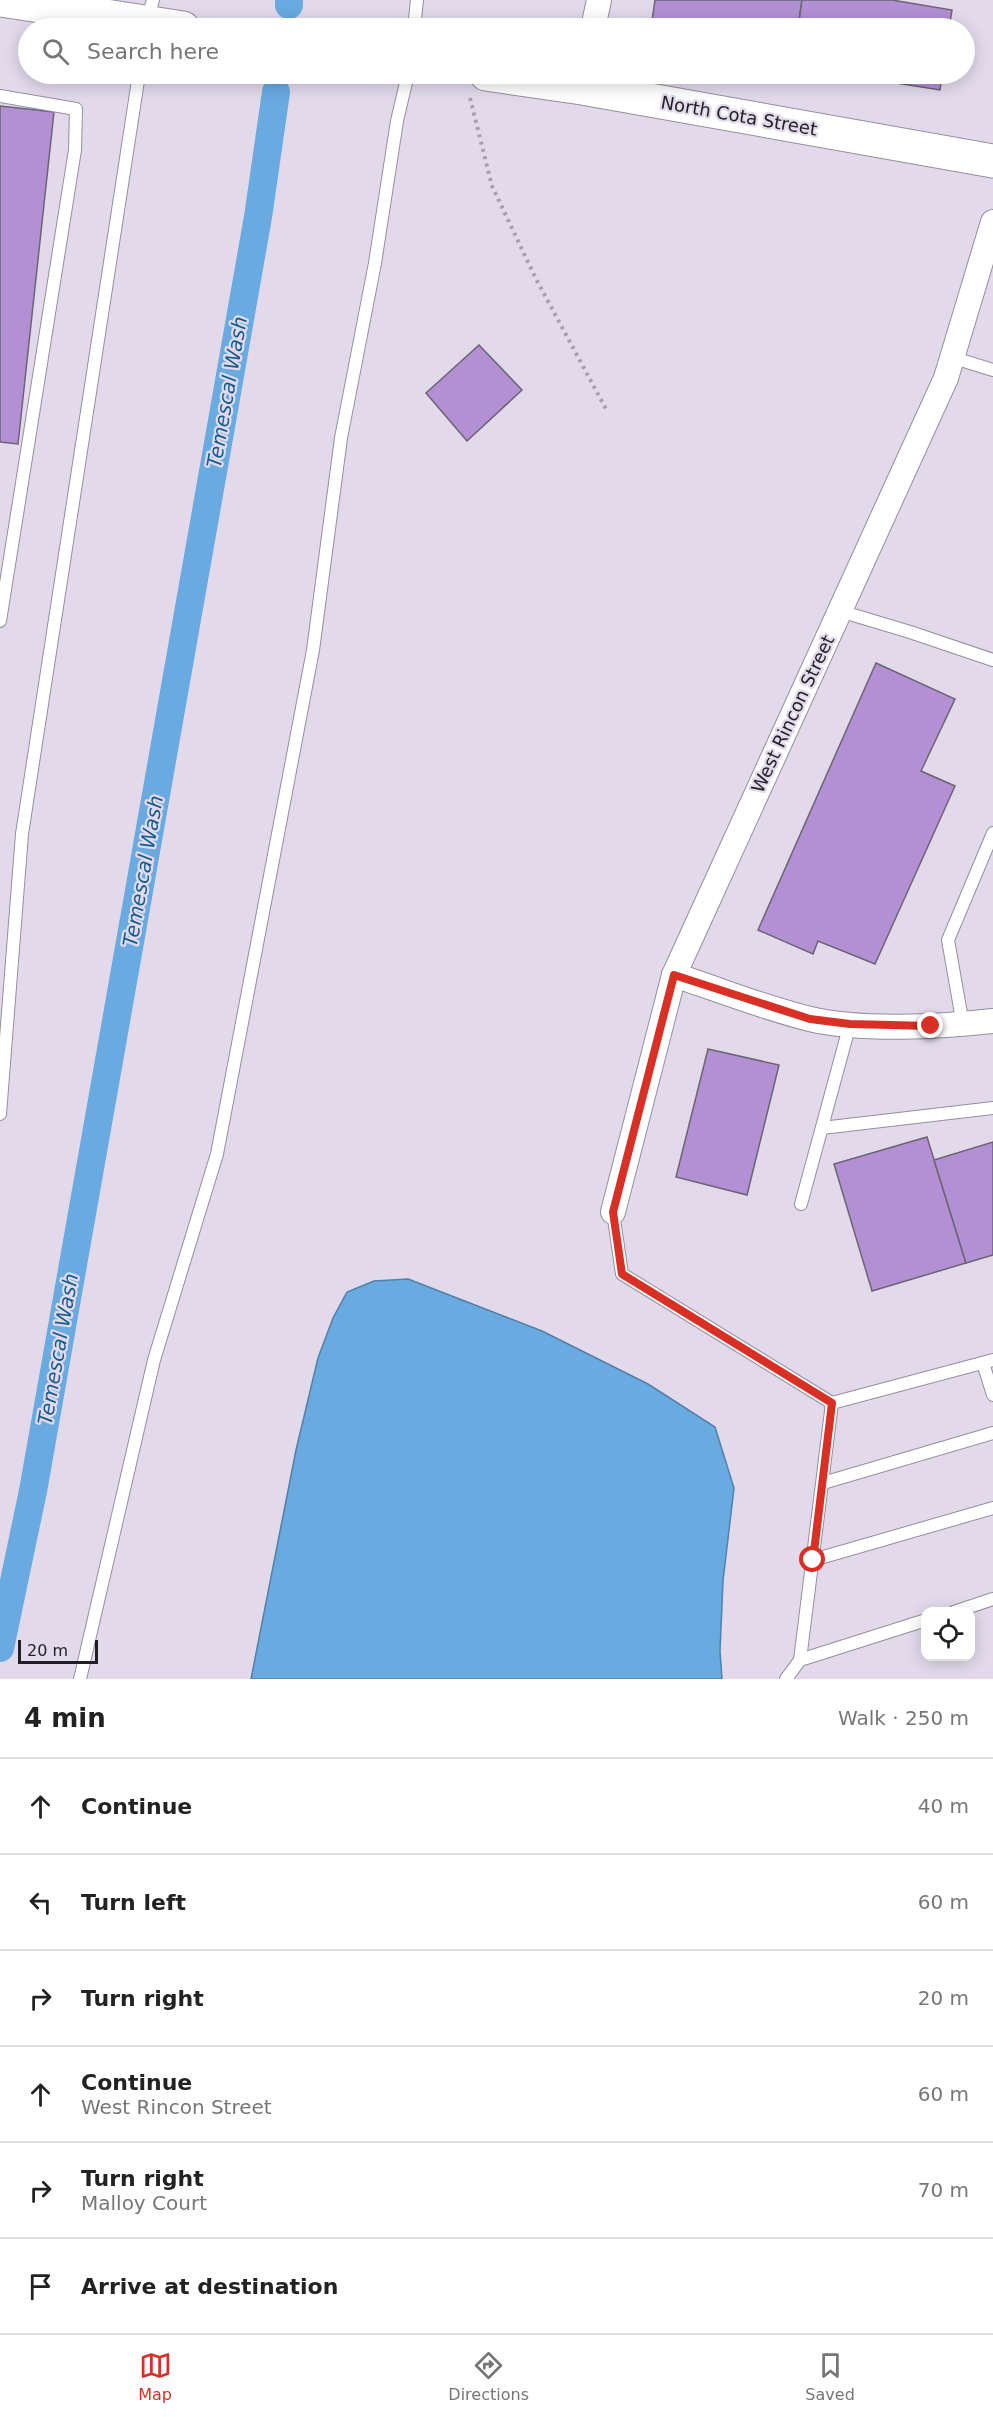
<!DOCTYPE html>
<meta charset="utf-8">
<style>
body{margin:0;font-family:"DejaVu Sans",sans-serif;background:#f6f6f6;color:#222}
.controls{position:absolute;right:18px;bottom:18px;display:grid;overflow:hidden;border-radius:12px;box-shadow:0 3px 15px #0003}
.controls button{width:54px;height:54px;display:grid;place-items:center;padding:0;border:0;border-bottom:2px solid #e0e0e0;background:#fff;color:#222;font:30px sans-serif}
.scale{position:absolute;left:18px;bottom:15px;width:80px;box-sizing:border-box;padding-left:6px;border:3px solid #211e25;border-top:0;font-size:16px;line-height:21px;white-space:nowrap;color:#211e25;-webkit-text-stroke:4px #e2daeb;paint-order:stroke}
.stop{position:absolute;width:18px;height:18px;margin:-14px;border:4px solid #d93025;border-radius:50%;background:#fff}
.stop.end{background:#d93025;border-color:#fff;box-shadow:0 2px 6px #0008}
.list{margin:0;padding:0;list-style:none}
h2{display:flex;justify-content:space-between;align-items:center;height:78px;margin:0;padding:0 24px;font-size:26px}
h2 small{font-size:20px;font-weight:400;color:#767676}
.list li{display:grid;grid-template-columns:39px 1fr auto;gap:18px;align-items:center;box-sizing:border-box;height:96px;padding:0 24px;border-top:2px solid #e0e0e0}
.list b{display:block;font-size:22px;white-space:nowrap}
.list p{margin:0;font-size:20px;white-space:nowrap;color:#767676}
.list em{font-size:20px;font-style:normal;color:#767676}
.icon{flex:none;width:33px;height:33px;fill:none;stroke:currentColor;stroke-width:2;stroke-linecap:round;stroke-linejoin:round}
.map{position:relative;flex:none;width:993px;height:1679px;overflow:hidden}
.search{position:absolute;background:#fff;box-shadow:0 3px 15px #0003;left:18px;right:18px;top:18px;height:66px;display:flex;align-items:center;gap:15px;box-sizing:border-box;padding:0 21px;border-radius:33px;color:#767676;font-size:22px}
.sheet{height:654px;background:#fff}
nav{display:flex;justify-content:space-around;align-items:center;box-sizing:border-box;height:84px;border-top:2px solid #e0e0e0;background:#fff;font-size:16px;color:#767676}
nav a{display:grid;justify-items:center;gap:3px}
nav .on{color:#d93025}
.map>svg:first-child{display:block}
</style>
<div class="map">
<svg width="993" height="1679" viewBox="0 0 993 1679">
<rect width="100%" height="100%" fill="#e2daeb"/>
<path fill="#69aae0" stroke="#5380a8" stroke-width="1.5" d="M408,1279l134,52 106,53 67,43 19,61 -11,93 -3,70 2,28h-471l45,-229 22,-92 15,-40 14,-26 27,-11z"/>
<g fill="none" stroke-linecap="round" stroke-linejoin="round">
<g stroke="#69aae0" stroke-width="28">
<path d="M289,5v-5"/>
<path d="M0,1648l33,-157 225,-1274 18,-125"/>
</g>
</g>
<g fill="#b390d4" stroke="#6b6473" stroke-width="1.5">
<path d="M655,0h147l-4,28h-147z"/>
<path d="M802,0h90l60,10 -3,18h-151z"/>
<path d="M839,74h103l-2,16z"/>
<path d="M0,106l54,6 -36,332 -18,-2z"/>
<path d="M479,345l43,45 -55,51 -41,-48z"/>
<path d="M876,663l79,36 -34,72 34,15 -80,178 -57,-23 -5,13 -55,-24z"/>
<path d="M708,1049l71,16 -32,130 -71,-18z"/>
<path d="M927,1137l39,126 -94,28 -38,-127z"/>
<path d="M993,1142v113l-27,8 -32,-103z"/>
</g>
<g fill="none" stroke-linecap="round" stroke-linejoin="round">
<g stroke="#958e9d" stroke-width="14">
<g id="lane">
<path d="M147,21l6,-21"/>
<path d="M414,28l3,-28"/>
<path d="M0,96l76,13 -1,41 -75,471"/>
<path d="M951,357l42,13"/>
<path d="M840,611l70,21 83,28"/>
<path d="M963,1025l-15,-85 45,-107"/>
<path d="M0,1114l22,-280 117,-760"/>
<path d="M822,1128l171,-20"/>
<path d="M801,1204l49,-180"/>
<path d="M613,1212l9,62 210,129 161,-43"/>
<path d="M983,1363l10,32"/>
<path d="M832,1403l-32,257 126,-40"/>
<path d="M823,1483l170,-50"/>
<path d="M813,1560l180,-52"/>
<path d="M954,1612l39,-13"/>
<path d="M80,1679l74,-319 63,-206 96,-504 28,-212 34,-175 22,-142 11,-47"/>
<path d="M786,1679l14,-19"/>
</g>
</g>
<g stroke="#958e9d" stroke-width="26">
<g id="street">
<path d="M593,28l6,-28"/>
<path d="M674,975c44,14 90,33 136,44 51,12 131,8 183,2"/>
<path d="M613,1212l61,-237 272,-597 47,-156"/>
</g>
</g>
<g stroke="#958e9d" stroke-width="35">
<g id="secondary">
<path d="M2,0l181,28"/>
<path d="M486,74l96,14 411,73"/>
</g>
</g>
<path stroke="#a69fad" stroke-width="4" stroke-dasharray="3 4.5" stroke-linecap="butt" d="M470,98l22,88 44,93 70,130"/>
<use href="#lane" stroke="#fff" stroke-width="12"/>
<use href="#street" stroke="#fff" stroke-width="24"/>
<use href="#secondary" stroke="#fff" stroke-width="33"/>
</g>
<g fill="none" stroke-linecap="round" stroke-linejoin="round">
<path stroke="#d93025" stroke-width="8" d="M813,1560l19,-157 -210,-129 -9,-62 61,-237 136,44 40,5 81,2"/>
</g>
<g text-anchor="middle" stroke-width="4.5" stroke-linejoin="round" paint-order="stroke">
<g font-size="18" fill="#211e25" stroke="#e2daeb">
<text transform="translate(739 116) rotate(10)" y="6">North Cota Street</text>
<text transform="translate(793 714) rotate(-65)" y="6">West Rincon Street</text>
</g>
<g font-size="20" font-style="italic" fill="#125c8f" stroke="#e2daeb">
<text transform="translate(227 392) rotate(-80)" y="7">Temescal Wash</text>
<text transform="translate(143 871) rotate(-80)" y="7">Temescal Wash</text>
<text transform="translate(58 1349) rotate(-80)" y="7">Temescal Wash</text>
</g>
</g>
</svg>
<div class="controls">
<button><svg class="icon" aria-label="locate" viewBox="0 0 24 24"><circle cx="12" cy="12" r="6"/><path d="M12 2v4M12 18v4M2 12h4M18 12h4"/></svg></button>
</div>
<div class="scale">20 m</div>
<div class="stop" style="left:813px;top:1560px"></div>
<div class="stop end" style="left:931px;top:1026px"></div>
<div class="search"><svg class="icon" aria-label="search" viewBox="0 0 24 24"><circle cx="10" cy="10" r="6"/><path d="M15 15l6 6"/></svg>Search here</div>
</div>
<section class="sheet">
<h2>4 min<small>Walk · 250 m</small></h2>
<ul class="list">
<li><svg class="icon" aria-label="ahead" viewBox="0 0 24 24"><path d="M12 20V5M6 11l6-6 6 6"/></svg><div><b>Continue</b></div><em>40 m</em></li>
<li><svg class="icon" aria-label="left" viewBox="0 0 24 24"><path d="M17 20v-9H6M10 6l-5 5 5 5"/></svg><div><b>Turn left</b></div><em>60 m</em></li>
<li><svg class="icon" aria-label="right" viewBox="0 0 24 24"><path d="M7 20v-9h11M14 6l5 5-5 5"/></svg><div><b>Turn right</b></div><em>20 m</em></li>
<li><svg class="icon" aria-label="ahead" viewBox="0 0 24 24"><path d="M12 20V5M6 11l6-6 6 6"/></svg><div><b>Continue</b><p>West Rincon Street</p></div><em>60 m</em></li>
<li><svg class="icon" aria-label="right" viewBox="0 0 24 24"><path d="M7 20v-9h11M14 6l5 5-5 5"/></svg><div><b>Turn right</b><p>Malloy Court</p></div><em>70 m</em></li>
<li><svg class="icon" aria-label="arrive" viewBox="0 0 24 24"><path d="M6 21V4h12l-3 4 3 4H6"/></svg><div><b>Arrive at destination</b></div></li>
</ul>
</section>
<nav>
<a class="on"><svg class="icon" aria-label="map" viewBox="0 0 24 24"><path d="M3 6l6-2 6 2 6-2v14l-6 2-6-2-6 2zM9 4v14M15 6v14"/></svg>Map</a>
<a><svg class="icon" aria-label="directions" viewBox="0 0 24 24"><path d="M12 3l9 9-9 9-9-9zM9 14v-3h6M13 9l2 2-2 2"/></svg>Directions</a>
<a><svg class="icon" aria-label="saved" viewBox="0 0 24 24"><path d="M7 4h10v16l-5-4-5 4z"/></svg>Saved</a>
</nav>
